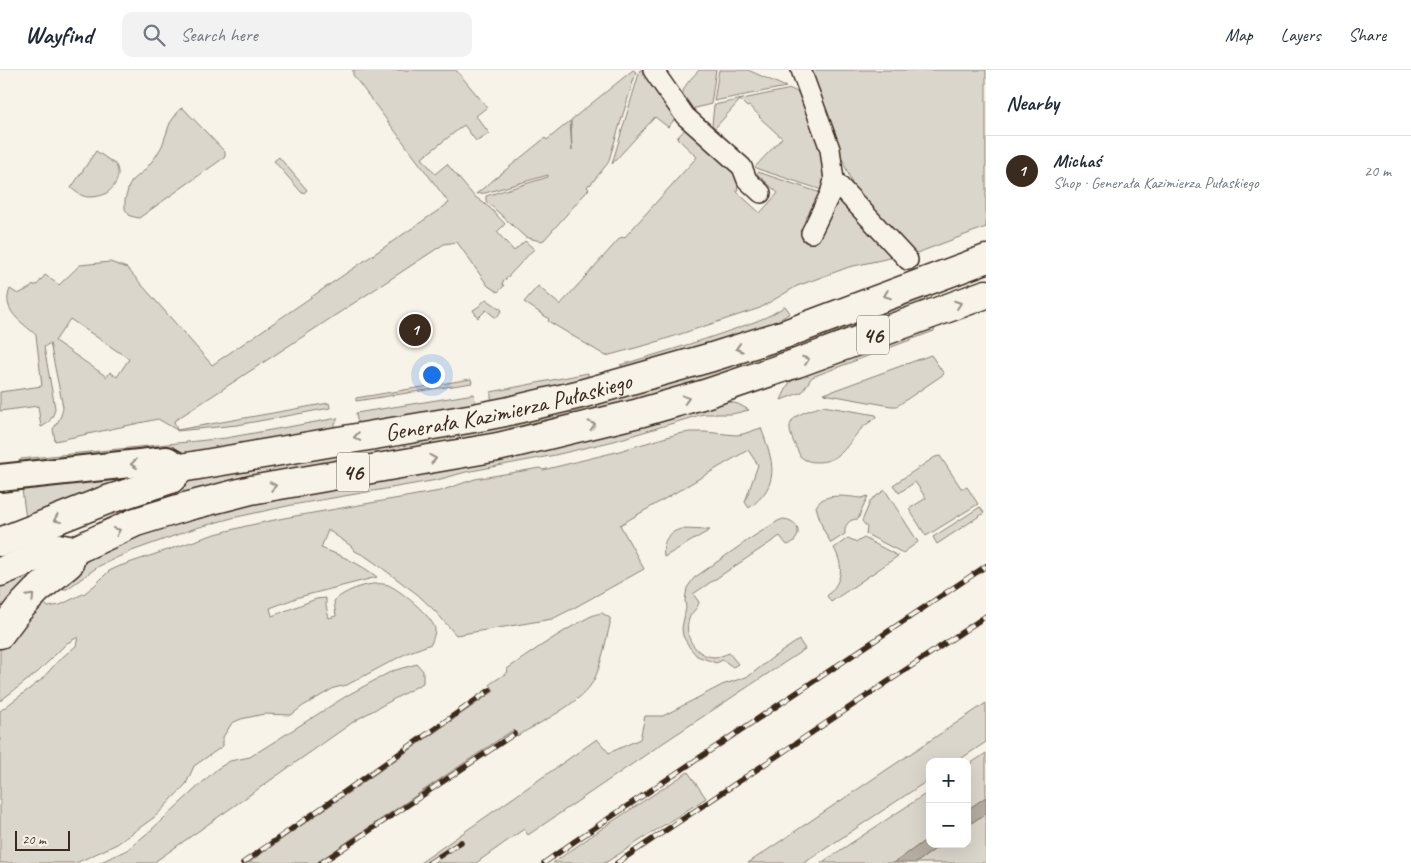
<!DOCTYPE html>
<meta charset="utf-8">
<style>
body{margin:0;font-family:Caveat,sans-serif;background:#f2f2f3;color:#1f2937}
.controls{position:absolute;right:15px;bottom:15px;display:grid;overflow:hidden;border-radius:10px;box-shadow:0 5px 20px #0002}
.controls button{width:45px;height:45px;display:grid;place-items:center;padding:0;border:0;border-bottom:1px solid #e0e1e3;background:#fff;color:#1f2937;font:25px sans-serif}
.scale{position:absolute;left:15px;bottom:12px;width:55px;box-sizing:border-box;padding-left:5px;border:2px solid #3b2a1e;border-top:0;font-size:14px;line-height:18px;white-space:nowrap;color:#3b2a1e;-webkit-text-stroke:4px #f7f3e8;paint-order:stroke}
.you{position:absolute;left:431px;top:304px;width:18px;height:18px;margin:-12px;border:4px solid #fff;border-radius:50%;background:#1a73e8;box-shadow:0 0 0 8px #1a73e833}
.badge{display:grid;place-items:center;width:32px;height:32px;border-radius:50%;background:#3b2a1e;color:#fff;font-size:16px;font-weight:700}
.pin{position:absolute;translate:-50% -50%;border:2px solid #fff;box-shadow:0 1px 5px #0006}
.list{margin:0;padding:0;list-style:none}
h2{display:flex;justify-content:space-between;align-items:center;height:65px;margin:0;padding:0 20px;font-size:21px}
h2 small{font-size:16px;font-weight:400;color:#747a83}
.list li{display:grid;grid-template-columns:32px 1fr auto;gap:15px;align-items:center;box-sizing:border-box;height:70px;padding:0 20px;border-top:1px solid #e0e1e3}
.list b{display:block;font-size:19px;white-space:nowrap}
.list p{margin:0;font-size:16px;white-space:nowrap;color:#747a83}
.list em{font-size:16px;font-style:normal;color:#747a83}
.icon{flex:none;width:28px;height:28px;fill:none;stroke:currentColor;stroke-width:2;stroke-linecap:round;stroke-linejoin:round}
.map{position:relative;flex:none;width:986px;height:793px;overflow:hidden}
header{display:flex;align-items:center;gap:30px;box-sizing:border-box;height:70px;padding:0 25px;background:#fff;border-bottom:1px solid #e0e1e3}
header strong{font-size:24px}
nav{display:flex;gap:28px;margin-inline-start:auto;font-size:18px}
.search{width:350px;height:45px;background:#f2f2f3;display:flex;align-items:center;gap:12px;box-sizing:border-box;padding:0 18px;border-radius:10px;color:#747a83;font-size:19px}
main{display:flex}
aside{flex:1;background:#fff}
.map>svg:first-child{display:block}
</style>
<header>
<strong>Wayfind</strong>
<div class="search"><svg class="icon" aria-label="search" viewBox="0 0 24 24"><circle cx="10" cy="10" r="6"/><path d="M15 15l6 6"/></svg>Search here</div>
<nav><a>Map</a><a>Layers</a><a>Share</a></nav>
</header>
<main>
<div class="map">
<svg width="986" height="793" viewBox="0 0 986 793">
<rect width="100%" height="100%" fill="#f7f3e8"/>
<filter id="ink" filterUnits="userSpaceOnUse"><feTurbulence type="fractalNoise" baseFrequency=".02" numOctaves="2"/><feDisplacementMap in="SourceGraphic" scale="10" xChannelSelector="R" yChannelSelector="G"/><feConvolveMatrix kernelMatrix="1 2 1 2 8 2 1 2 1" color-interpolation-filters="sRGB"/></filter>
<g filter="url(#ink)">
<g fill="#dbd6cb" stroke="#8b8074" fill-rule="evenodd">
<path d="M353,0h103l31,37 -11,9 13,17 -8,6 -5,2 -12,-16 -42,33 13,16 12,-10 26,31 17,13 15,16 -8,8 17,19 11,-10 9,8 -32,34 2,3 -6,6 -10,-6 -31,-44 -13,2 -270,177 3,9 152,-27 1,5 -93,17 -60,6v-1l-19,-11 -103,22 -2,-12c5,-7 9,-13 10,-22l-13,-64 -6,4 11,61c-1,8 -6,16 -14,19l-3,-21 -38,5v-19l42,-6 -6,-51c-14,-13 -35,-24 -26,-46l8,5 12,-6 3,-3h4l8,-10 14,10 21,-20 30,-3 17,6 85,97 237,-162 -96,-128zM70,249l59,40 -12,18 -7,-5 -3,5 -52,-36z"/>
<path d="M633,0l3,2 -28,91 -18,22 -1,-1 -2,3 2,2 -45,51 -4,1 -15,-4 -39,-36v-5l62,-19v-2l-63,18 -9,1 69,-56 2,2 23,-19 2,30 -1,-31z"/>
<path d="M640,0h2l26,31 8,17 -8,9 -13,-10 -43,47z"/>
<path d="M699,0h17l-5,34 -19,5c-20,-13 -4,-27 7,-39z"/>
<path d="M719,0h29l38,17 -72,14z"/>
<path d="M807,0h179v157l-69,26 -3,-1 -57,-56z"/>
<path d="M791,19l12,6c12,30 27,62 19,95l-64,-21 -3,-2 27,-29 -23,-21 1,-1 -11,-10 -2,1 -7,-7 -25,28 -3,-3 2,-20z"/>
<path d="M183,38l42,44v5l-86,61 -9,-2 -5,-7v-9l4,-14 3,-5 13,-11 11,-14 6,-10 8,-23 10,-14z"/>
<path d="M688,56l49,42 1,15 -1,9 23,21 18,-20 -21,-19 1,-2 63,21 14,9 5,-3 59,57 -50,11 -52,19 -37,22 -110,36 -44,12 -58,-35 1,-2 -25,-17 14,-16 22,19 61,-68 3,1 73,-81 -20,-19z"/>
<path d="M96,81l19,13c7,9 1,22 -7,28 -4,4 -14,5 -19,5 -7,0 -13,-5 -18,-9z"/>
<path d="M279,87l28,33 -3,3h-2l-28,-32z"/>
<path d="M925,222l4,12 -141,48 10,-5 83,-32 32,-19z"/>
<path d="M486,229l16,11 -6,8 -10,-8 -8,8 -5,-8 5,-3z"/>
<path d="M785,236l5,7 -22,14 -142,41 -6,-3c38,-11 75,-22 112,-35 19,-7 37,-12 53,-24z"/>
<path d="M937,253l-3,8 -122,46 -10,15 -21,8 7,-15 6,-7z"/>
<path d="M760,284l-2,7 -5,5 -116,38 -512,112 -4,-14 67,-21z"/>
<path d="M931,285l13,19 -47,32h-6l-67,-12z"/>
<path d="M588,303v4l-2,3 -92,23 -3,-5v-6z"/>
<path d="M471,309l1,4 -116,18v-3z"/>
<path d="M474,324c1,7 2,9 -3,13l-111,17 -3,-4 -1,-7z"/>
<path d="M726,331l12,3 11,6 -17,4h-29l-89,27 -59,14 -89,17 -29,8 -145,25 -60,13 -36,10 -67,24 -30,14 -32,23h-8l5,-12 32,-22 38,-17 74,-26z"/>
<path d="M823,336l53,9 1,2c-5,4 -11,7 -16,12 -14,15 -19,32 -43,33 -7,0 -13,-1 -18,-6 -3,-8 -9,-17 -10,-26 -2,-16 22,-20 33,-24z"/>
<path d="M338,348l-5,10 -4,3 -97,18 -213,21v-9l2,-2 205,-21z"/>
<path d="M761,358c12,33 21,56 -12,80l-4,-6 13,-37 -10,-15 -128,75 24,44 -72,40 -20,10 -96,16 -20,-23 -19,-18 -39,-29 -13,-9 -10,-5 -4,-5 -23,-16 -7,18c21,8 38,15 56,29l-78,20 -29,11 2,8 44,-17 10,-1v8l3,12 7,-2 -2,-15c11,-11 39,-21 54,-16 11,4 45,32 47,44 0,5 -2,10 -4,15l-24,9 -60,32 -13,3 -31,18 -12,9 -27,-1 -23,5 -9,4 -9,14v9l-29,20 -8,18 -30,32 -39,28 -41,19h-76v-152l41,-31 18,-20 17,-14 2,-9 -11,6 -29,29 -38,29v-57l42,-42 6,5 12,-2 25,-12 10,-8 14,-14 11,-5 92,-31 34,-9 38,-8 156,-27 35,-12 65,-11 3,2 73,-18 61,-18 13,-2h15l31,3 7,-1z"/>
<path d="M940,386l21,32h4l2,-1 11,17 -52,32 -17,-27 17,-11 -11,-16 -16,11 -6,-8 42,-28z"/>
<path d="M169,397l-143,52 -5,-37z"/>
<path d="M885,420l33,52 -15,11 -37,-19 1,-7 -5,-6 9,-21z"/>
<path d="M868,426l-10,23c-9,0 -14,6 -13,15l-14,9 -8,-14 -7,-22c7,-16 32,-10 46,-9z"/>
<path d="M980,437l4,6 -47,31 -4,-7z"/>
<path d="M783,449c17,1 21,19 5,26l-2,-1 -6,-8 -87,58 6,8c-1,7 -8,10 -10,17 -6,18 7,37 25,38 6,0 10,-2 15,-4l9,11 -5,3 -10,-7 -7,3 -19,-7 -7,-8 -7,-12 -1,-8 4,-20 -1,-8 2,-12 7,-10 57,-40 27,-17z"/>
<path d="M681,459l29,1 -46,27c-2,-15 3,-24 17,-28z"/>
<path d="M848,468l9,4 7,-4 34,18 -67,46 -4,-6c16,-16 17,-29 7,-48z"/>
<path d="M26,499l7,16 -33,39v-44z"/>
<path d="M602,543l8,5v6c-4,16 -9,42 -16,56 -12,23 -55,43 -77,56l-4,-6 -197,133h-68l246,-172 -4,-7 18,-12 -1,-3c22,-15 43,-30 66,-43 10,-5 19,-12 29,-13z"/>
<path d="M799,570l6,9 -139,92 -138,94 -4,-6 -48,34h-56l177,-124 12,14 31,-14 5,-23h18l59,-31 27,-9 23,-18z"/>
<path d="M417,594l6,7v12l-67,37 -203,143h-54l28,-13 23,-19 67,-62 13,-8 20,-4 98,-62 44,-24z"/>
<path d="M986,633v39l-30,20h-26v17l-126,84h-56z"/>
<path d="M986,683v44l-19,13v-44z"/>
<path d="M688,702l18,26 -101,65h-52l54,-38z"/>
<path d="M930,721v46l-36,26h-73z"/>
<path d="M986,743v50h-70l26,-19h25v-18z"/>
</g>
<g fill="#b4aca0" stroke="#84786c">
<path d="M986,727v16l-19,13v-16z"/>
<path d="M930,767v7h12l-26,19h-22z"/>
</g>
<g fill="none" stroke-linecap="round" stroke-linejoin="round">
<g stroke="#3b2a1e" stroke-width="22">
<g id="street">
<path d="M653,0l32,46 57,51 5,13 14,13"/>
<path d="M801,0l29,79 4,31 -4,14 -19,39"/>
<path d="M834,110l74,80"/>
</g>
</g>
<g stroke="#3b2a1e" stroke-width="30">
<path id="secondary" d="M0,408l167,-18 14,8"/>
</g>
<g stroke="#3b2a1e" stroke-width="31">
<g id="primary">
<path id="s1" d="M0,472l104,-41 67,-22 10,-11 293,-50 31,-6 76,-18 131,-37 73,-23 201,-75"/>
<path d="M0,502l58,-24 15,3 63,-29 49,-15 66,-17 247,-43 141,-34 66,-19 92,-31 189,-69"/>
<path d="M0,564l18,-24 18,-19 33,-27 4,-13"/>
</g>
</g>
<use href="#street" stroke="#f7f3e8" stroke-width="19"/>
<use href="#secondary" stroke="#f7f3e8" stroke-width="26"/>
<use href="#primary" stroke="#f7f3e8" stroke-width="28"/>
<g stroke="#3b2a1e" stroke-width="5.5">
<g id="rail">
<path d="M243,793l247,-173"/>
<path d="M321,793l193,-129"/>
<path d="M429,793l32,-21"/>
<path d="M544,793l31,-22 411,-275"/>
<path d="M617,793l369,-247"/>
</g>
</g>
<use href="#rail" stroke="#f7f3e8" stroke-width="4" stroke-dasharray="11" stroke-linecap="butt"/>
</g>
<defs><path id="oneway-chevron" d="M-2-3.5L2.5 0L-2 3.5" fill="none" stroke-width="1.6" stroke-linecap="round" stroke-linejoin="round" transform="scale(1.25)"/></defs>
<g stroke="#998e83">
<use href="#oneway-chevron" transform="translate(887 225) rotate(159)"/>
<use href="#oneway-chevron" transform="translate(958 234) rotate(-20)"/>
<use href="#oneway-chevron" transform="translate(739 278) rotate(163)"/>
<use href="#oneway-chevron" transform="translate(806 290) rotate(-20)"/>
<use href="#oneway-chevron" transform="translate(686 329) rotate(-16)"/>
<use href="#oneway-chevron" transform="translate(592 355) rotate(-14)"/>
<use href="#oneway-chevron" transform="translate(357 367) rotate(171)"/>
<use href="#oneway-chevron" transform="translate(433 389) rotate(-10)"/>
<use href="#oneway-chevron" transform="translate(134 394) rotate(174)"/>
<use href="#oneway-chevron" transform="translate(273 416) rotate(-11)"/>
<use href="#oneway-chevron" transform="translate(57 449) rotate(158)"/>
<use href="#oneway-chevron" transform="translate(117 461) rotate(-24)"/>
<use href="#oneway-chevron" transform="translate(31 527) rotate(-46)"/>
</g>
</g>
<g text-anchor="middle" stroke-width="5" stroke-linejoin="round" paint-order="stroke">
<g fill="#f7f3e8" stroke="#73665b" stroke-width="1">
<rect x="857" y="245.5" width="32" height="39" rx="4"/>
<rect x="337" y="382.5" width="32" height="39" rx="4"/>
</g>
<g font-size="22" font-weight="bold" fill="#3b2a1e">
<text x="873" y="273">46</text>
<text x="353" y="410">46</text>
</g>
<g font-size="24" fill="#3b2a1e" stroke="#f7f3e8">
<text dy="8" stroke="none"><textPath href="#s1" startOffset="530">Generała Kazimierza Pułaskiego</textPath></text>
</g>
</g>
</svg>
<div class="controls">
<button>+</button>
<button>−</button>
</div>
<div class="scale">20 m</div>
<div class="you"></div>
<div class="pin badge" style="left:415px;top:260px">1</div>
</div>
<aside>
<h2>Nearby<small></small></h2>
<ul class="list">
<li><span class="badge">1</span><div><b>Michaś</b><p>Shop · Generała Kazimierza Pułaskiego</p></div><em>20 m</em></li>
</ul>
</aside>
</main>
